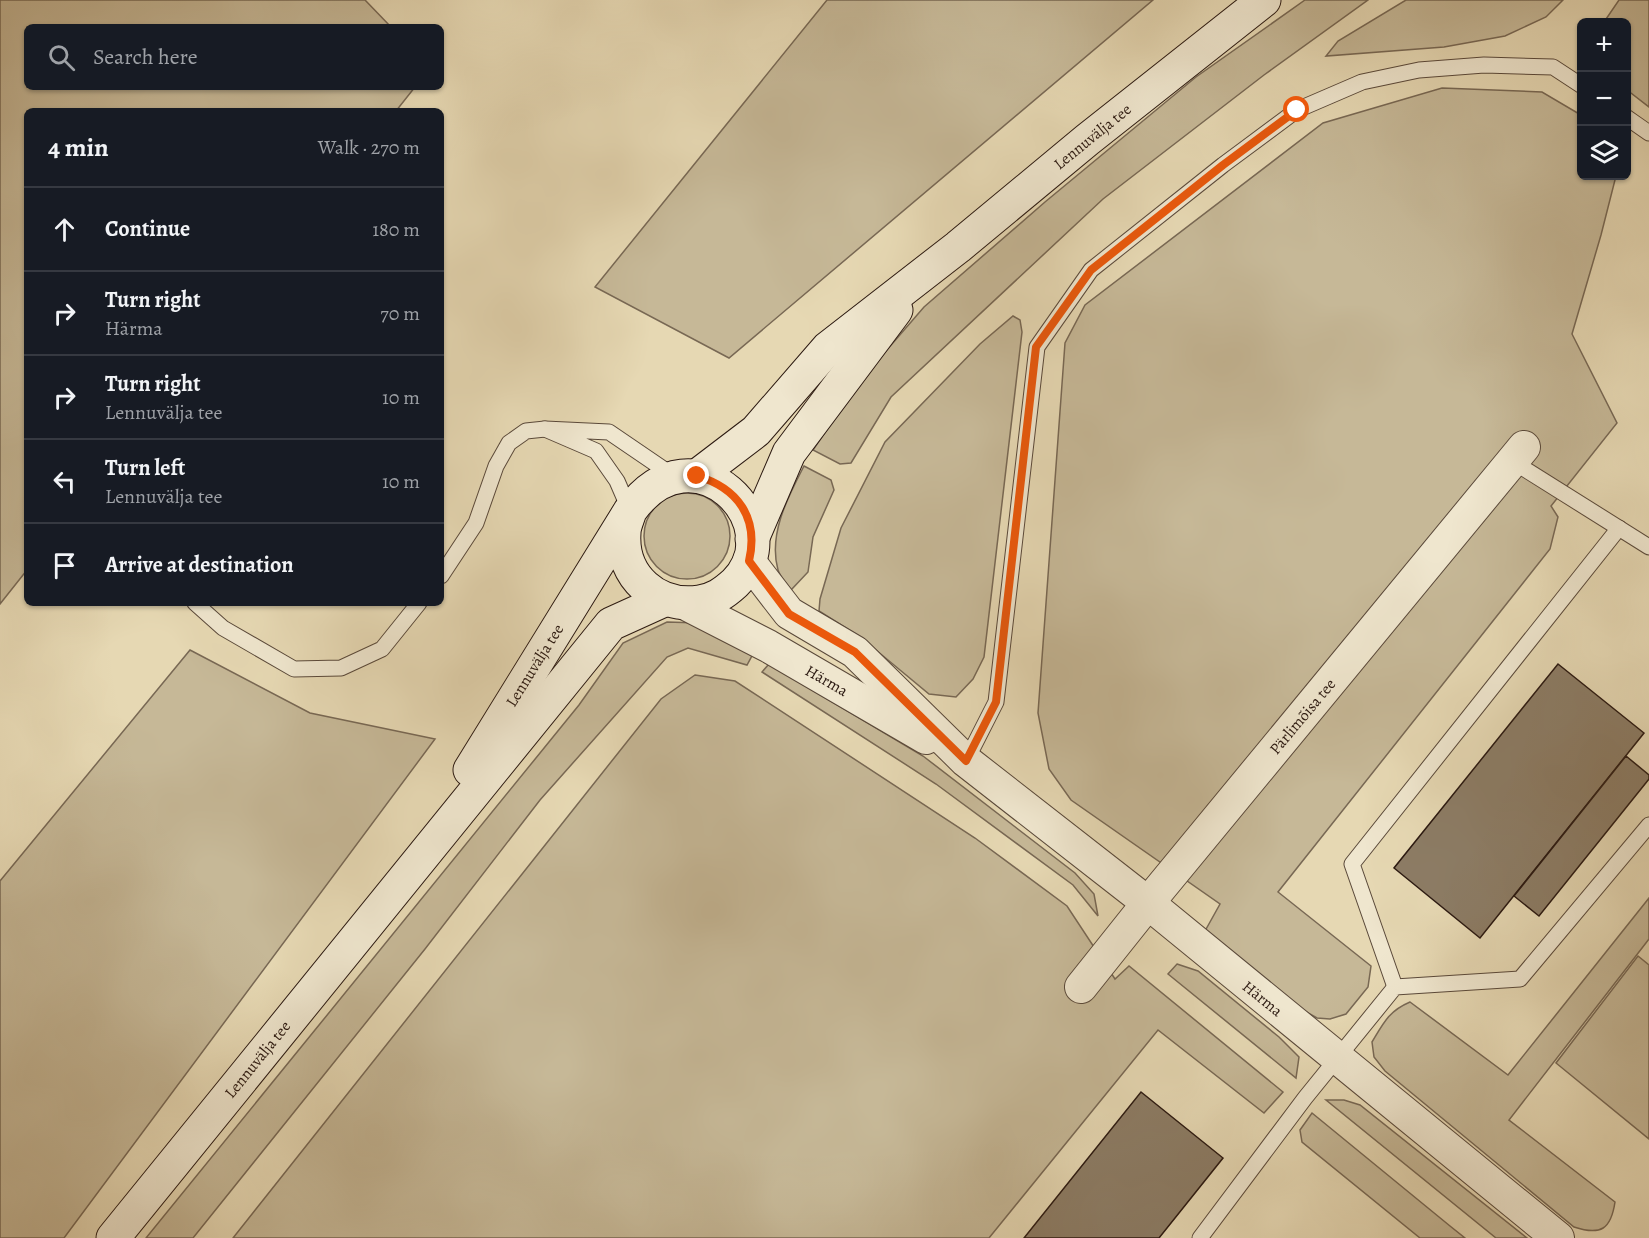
<!DOCTYPE html>
<meta charset="utf-8">
<style>
body{margin:0;font-family:Alegreya,serif;background:#20242c;color:#f1f3f6}
.controls{position:absolute;right:18px;top:18px;display:grid;overflow:hidden;border-radius:9px;box-shadow:0 2px 4px #0004}
.controls button{width:54px;height:54px;display:grid;place-items:center;padding:0;border:0;border-bottom:2px solid #363941;background:#171b24;color:#f1f3f6;font:30px sans-serif}
.stop{position:absolute;width:18px;height:18px;margin:-14px;border:4px solid #ea580c;border-radius:50%;background:#fff}
.stop.end{background:#ea580c;border-color:#fff;box-shadow:0 2px 6px #0008}
.list{margin:0;padding:0;list-style:none}
h2{display:flex;justify-content:space-between;align-items:center;height:78px;margin:0;padding:0 24px;font-size:26px}
h2 small{font-size:20px;font-weight:400;color:#9ea1a6}
.list li{display:grid;grid-template-columns:39px 1fr auto;gap:18px;align-items:center;box-sizing:border-box;height:84px;padding:0 24px;border-top:2px solid #363941}
.list b{display:block;font-size:22px;white-space:nowrap}
.list p{margin:0;font-size:20px;white-space:nowrap;color:#9ea1a6}
.list em{font-size:20px;font-style:normal;color:#9ea1a6}
.icon{flex:none;width:33px;height:33px;fill:none;stroke:currentColor;stroke-width:2;stroke-linecap:round;stroke-linejoin:round}
.map{position:relative;flex:none;width:1649px;height:1238px;overflow:hidden}
.search{position:absolute;background:#171b24;box-shadow:0 2px 4px #0004;left:24px;top:24px;width:420px;height:66px;display:flex;align-items:center;gap:15px;box-sizing:border-box;padding:0 21px;border-radius:9px;color:#9ea1a6;font-size:22px}
.panel{position:absolute;background:#171b24;box-shadow:0 2px 4px #0004;left:24px;top:108px;width:420px;height:498px;border-radius:9px}
.map>svg:first-child{display:block}
</style>
<div class="map">
<svg width="1649" height="1238" viewBox="0 0 1649 1238">
<rect width="100%" height="100%" fill="#e6d8b3"/>
<filter id="stains"><feTurbulence type="fractalNoise" baseFrequency=".00333" numOctaves="4"/><feColorMatrix values="0 0 0 0 .2 0 0 0 0 .09 0 0 0 0 .02 0 0 0 .5 -.17"/></filter>
<radialGradient id="worn" r=".72"><stop offset=".6" stop-color="#630" stop-opacity="0"/><stop offset="1" stop-color="#630" stop-opacity=".3"/></radialGradient>
<g fill="#c6b897" stroke="#786854" stroke-width="1.5">
<path d="M0,0h365l26,27h-364v60h388l-19,24h-369v459l-27,34z"/>
<path d="M827,0h326l-424,358 -134,-71z"/>
<path d="M1305,0h63l-104,75 -161,124 -212,198 -40,66 -11,1 -27,-14 47,-69 64,-74 121,-105 151,-125z"/>
<path d="M1406,0h157l-17,17 -41,19 -61,11 -118,9 12,-15z"/>
<path d="M1619,0h30v107l-22,-17 -1,-68h-22z"/>
<path d="M1442,88l100,4 39,23 1,61h34l-15,59 -29,99 45,89 -66,83 7,11 -8,32 -272,343 93,74 -3,21 -22,27 -16,5 -13,-1 -16,-9 -96,-78 15,-27 -149,-104 -22,-31 -11,-56 27,-370 20,-38 238,-182z"/>
<path d="M1013,316l7,4 2,12 -38,325 -11,22 -17,18 -27,-3 -70,-58 -40,-25 1,-12 21,-71 44,-86 95,-98z"/>
<path d="M804,466l27,14 3,10 -21,47 -5,35 -17,18c-4,-6 -11,-13 -13,-20 -10,-36 10,-73 26,-104z"/>
<circle cx="687" cy="536" r="43"/>
<path d="M667,622l32,1 55,29 -7,13 -59,-17 -21,9 -127,143 -115,149 -232,289h-47l433,-533 44,-62z"/>
<path d="M190,650l120,63 125,26 -371,499h-64v-357z"/>
<path d="M769,664l154,92 152,117 19,21 4,22 -25,-31 -137,-101 -174,-112z"/>
<path d="M695,675l40,6 240,157 92,68 48,73 14,-13 154,126 -19,21 -106,-83 -169,208h-756l428,-539z"/>
<path d="M1649,898v41l-140,181 106,82c-4,27 -14,34 -41,25l-189,-156 -11,-14 -2,-15c12,-20 17,-31 38,-40l98,73z"/>
<path d="M1638,956l11,9v174l-93,-76z"/>
<path d="M1177,964l21,7 81,66 20,20 -3,21 -128,-104z"/>
<path d="M1326,1100h18l16,5 167,133h-31z"/>
<path d="M1312,1113l138,113 15,12h-45l-118,-96 -2,-12z"/>
</g>
<g fill="#8c7c65" stroke="#2b1911" stroke-width="1.5">
<path d="M1558,664l86,69 -164,205 -86,-70z"/>
<path d="M1626,756l23,19v4l-110,137 -25,-20z"/>
<path d="M1141,1092l82,66 -64,80h-135z"/>
</g>
<g fill="none" stroke-linecap="round" stroke-linejoin="round">
<g stroke="#5a493a" stroke-width="17">
<g id="lane">
<path d="M1626,117l23,16"/>
<path d="M1512,461l137,86"/>
<path d="M630,511l-13,-30 -21,-30 -51,-22 64,3 66,45"/>
<path d="M441,576l35,-53 20,-57 13,-23 17,-12 19,-2"/>
<path d="M195,603l28,25 71,41 47,-1 41,-19 37,-46"/>
<path d="M966,761l30,-59 41,-355 54,-77 132,-105 74,-55 65,-28 57,-12 65,-5 69,2 29,19"/>
<path d="M1395,987l-43,-123 267,-336"/>
<path d="M1200,1238l105,-140 90,-111 125,-8 129,-154"/>
</g>
</g>
<g stroke="#5a493a" stroke-width="34">
<g id="street">
<path d="M749,561l40,52 66,39 111,109 182,142 410,335"/>
<path d="M686,604l82,42 158,92"/>
<path d="M1081,987l67,-84 376,-456"/>
</g>
</g>
<g stroke="#2b1911" stroke-width="35">
<g id="secondary">
<path d="M697,476l59,-45 72,-83 130,-101 129,-107 177,-140"/>
<path d="M752,539l37,-86 107,-143"/>
<path d="M470,770l160,-259c64,-90 164,14 105,72 -11,10 -21,17 -36,19 -42,6 -78,-25 -75,-69 0,-7 4,-15 6,-22"/>
<path d="M113,1238l498,-614 53,-24"/>
</g>
</g>
<use href="#lane" stroke="#efe6ce" stroke-width="15"/>
<use href="#street" stroke="#efe6ce" stroke-width="32"/>
<use href="#secondary" stroke="#efe6ce" stroke-width="33"/>
</g>
<g fill="none" stroke-linecap="round" stroke-linejoin="round">
<path stroke="#ea580c" stroke-width="8" d="M697,476c41,12 62,42 52,85l40,53 66,38 111,109 30,-59 40,-355 55,-77 132,-105 74,-55"/>
</g>
<g text-anchor="middle" stroke-width="4.5" stroke-linejoin="round" paint-order="stroke">
<g font-size="16" fill="#2b1911" stroke="#efe6ce">
<text transform="translate(1092 136) rotate(-39)" y="6">Lennuvälja tee</text>
<text transform="translate(534 665) rotate(-58)" y="6">Lennuvälja tee</text>
<text transform="translate(827 680) rotate(30)" y="6">Härma</text>
<text transform="translate(1302 716) rotate(-50)" y="6">Pärlimõisa tee</text>
<text transform="translate(1263 998) rotate(39)" y="6">Härma</text>
<text transform="translate(257 1059) rotate(-51)" y="6">Lennuvälja tee</text>
</g>
</g>
<rect width="100%" height="100%" filter="url(#stains)"/>
<rect width="100%" height="100%" fill="url(#worn)"/>
</svg>
<div class="controls">
<button>+</button>
<button>−</button>
<button><svg class="icon" aria-label="layers" viewBox="0 0 24 24"><path d="M12 4l9 5-9 5-9-5zM3 14l9 5 9-5"/></svg></button>
</div>
<div class="stop" style="left:1297px;top:110px"></div>
<div class="stop end" style="left:697px;top:476px"></div>
<div class="search"><svg class="icon" aria-label="search" viewBox="0 0 24 24"><circle cx="10" cy="10" r="6"/><path d="M15 15l6 6"/></svg>Search here</div>
<section class="panel">
<h2>4 min<small>Walk · 270 m</small></h2>
<ul class="list">
<li><svg class="icon" aria-label="ahead" viewBox="0 0 24 24"><path d="M12 20V5M6 11l6-6 6 6"/></svg><div><b>Continue</b></div><em>180 m</em></li>
<li><svg class="icon" aria-label="right" viewBox="0 0 24 24"><path d="M7 20v-9h11M14 6l5 5-5 5"/></svg><div><b>Turn right</b><p>Härma</p></div><em>70 m</em></li>
<li><svg class="icon" aria-label="right" viewBox="0 0 24 24"><path d="M7 20v-9h11M14 6l5 5-5 5"/></svg><div><b>Turn right</b><p>Lennuvälja tee</p></div><em>10 m</em></li>
<li><svg class="icon" aria-label="left" viewBox="0 0 24 24"><path d="M17 20v-9H6M10 6l-5 5 5 5"/></svg><div><b>Turn left</b><p>Lennuvälja tee</p></div><em>10 m</em></li>
<li><svg class="icon" aria-label="arrive" viewBox="0 0 24 24"><path d="M6 21V4h12l-3 4 3 4H6"/></svg><div><b>Arrive at destination</b></div></li>
</ul>
</section>
</div>
